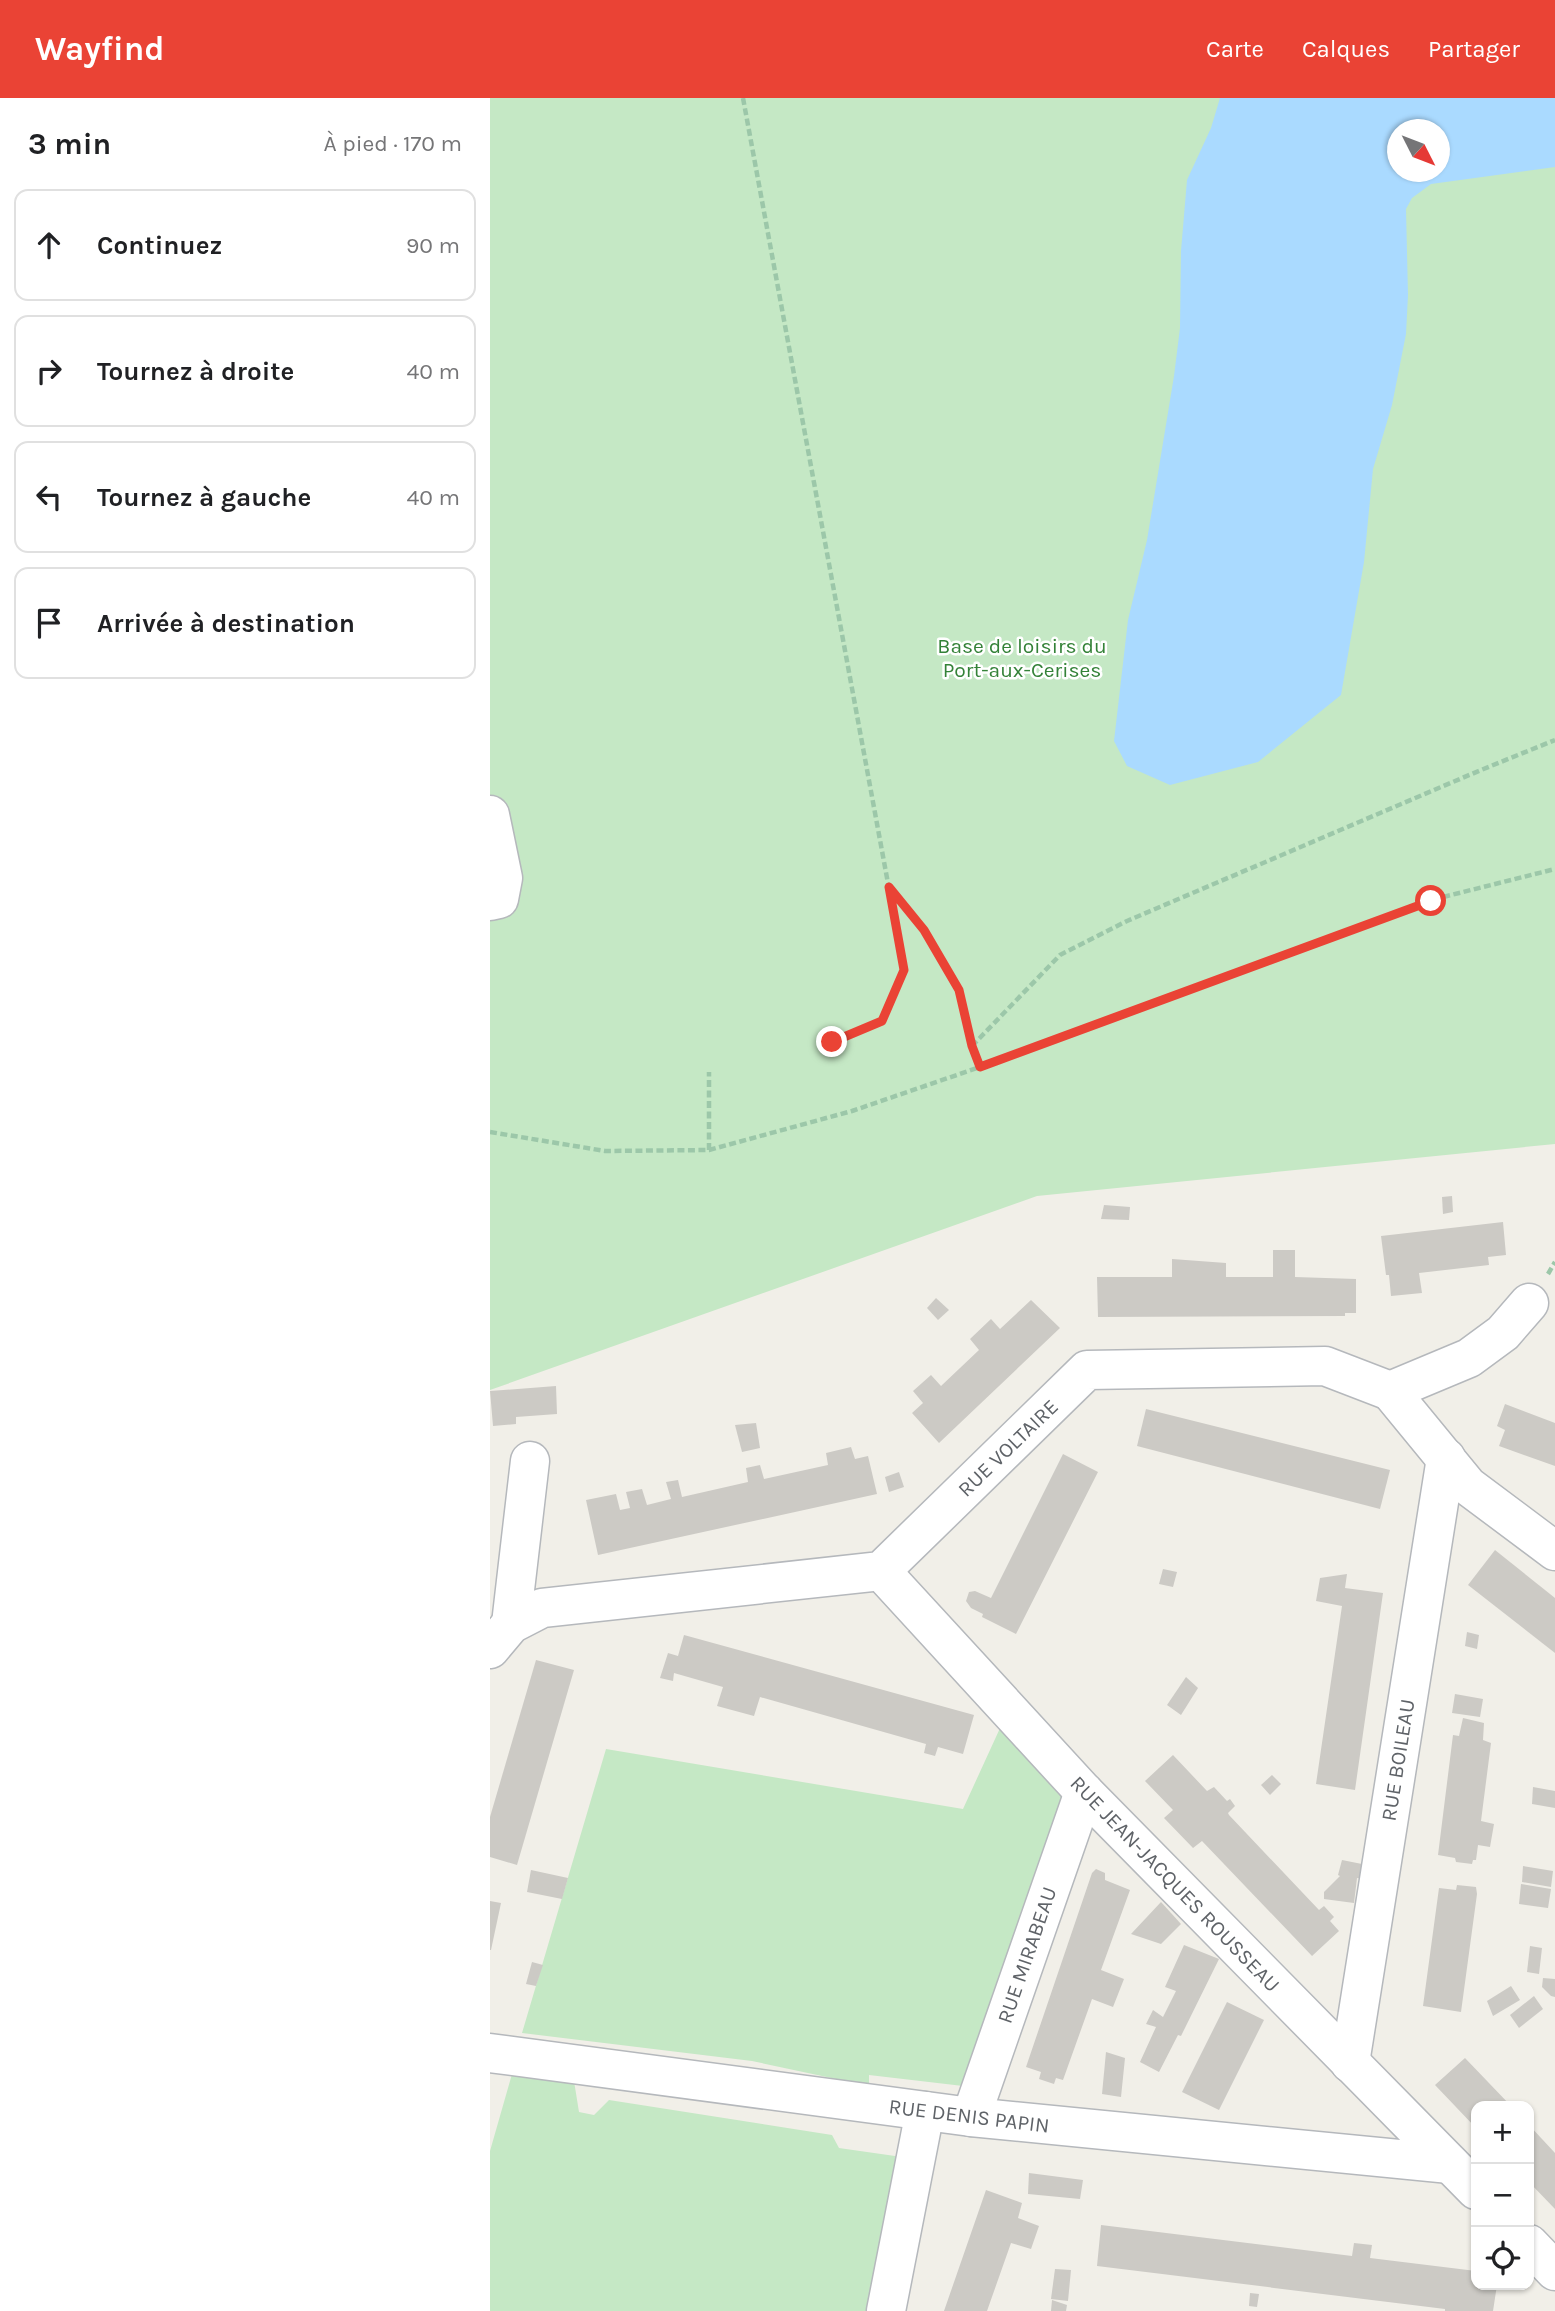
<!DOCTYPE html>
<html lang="fr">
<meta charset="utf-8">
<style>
body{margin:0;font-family:Karla,sans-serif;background:#f6f6f6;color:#202124}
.controls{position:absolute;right:21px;bottom:21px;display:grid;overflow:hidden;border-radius:14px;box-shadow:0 2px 5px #0004}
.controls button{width:63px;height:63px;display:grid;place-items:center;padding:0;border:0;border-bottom:2px solid #e0e0e0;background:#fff;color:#202124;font:35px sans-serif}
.compass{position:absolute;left:897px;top:21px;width:63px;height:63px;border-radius:50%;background:#fff;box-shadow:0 2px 5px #0004;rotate:132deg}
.stop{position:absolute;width:21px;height:21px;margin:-16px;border:5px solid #ea4335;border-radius:50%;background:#fff}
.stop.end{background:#ea4335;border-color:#fff;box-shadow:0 2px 7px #0008}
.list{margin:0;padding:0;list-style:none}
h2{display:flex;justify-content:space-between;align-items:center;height:91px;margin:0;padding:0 28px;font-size:30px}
h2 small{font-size:23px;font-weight:400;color:#757577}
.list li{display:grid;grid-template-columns:46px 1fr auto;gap:21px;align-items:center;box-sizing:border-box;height:112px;margin:0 14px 14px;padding:0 14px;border:2px solid #e0e0e0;border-radius:14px}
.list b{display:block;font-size:26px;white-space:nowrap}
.list em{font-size:23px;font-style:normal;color:#757577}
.icon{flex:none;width:38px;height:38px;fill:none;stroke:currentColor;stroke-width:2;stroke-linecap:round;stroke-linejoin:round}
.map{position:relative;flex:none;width:1065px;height:2213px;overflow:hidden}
header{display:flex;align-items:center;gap:42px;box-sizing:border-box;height:98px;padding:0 35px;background:#ea4335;color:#fff}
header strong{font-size:33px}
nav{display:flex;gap:38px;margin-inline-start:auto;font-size:24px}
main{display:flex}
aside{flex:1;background:#fff}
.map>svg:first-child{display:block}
</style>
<header>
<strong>Wayfind</strong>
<nav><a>Carte</a><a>Calques</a><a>Partager</a></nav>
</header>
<main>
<aside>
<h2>3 min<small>À pied · 170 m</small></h2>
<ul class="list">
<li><svg class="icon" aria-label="ahead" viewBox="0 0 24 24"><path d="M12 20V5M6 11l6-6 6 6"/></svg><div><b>Continuez</b></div><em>90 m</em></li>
<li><svg class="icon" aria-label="right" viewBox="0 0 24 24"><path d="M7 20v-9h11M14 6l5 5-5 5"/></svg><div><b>Tournez à droite</b></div><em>40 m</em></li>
<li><svg class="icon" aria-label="left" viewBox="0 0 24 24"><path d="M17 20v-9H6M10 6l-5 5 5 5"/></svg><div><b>Tournez à gauche</b></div><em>40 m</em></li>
<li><svg class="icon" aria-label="arrive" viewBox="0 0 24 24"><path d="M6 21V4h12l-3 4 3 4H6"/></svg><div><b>Arrivée à destination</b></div></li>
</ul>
</aside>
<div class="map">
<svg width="1065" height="2213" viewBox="0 0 1065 2213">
<rect width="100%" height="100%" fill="#f1efe8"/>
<g fill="#c5e8c5" fill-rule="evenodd">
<path d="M0,0h1065v1046l-518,52 -547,194zM908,32h42v42h-42z"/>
<path d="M511,1628l63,67 -101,293 -94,-11v11l-117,-25 -230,-28 84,-284 357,60z"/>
<path d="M22,1976l62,7 5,31 15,3 15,-15 223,35 7,13 63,9 -26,154h-386v-160z"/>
</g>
<path fill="#aadaff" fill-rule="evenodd" d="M730,0h335v69l-124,17 -19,14 -6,11 2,86 -2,39 -14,71 -19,64 -9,93 -23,133 -83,67 -88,23 -43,-19 -13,-25 14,-121 19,-80 27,-164 6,-48 1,-77 6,-71 24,-52zM908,32h42v42h-42z"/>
<g fill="#cccac5">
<path d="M962,1098l1,16 -10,2 -1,-17z"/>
<path d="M614,1107l26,2 -1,13 -28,-1z"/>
<path d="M1013,1124l3,33 -18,2 1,8 -70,8 3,20 -31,3 -2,-21h-3l-5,-39z"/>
<path d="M783,1152h22v27l61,2v34h-11v3l-247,1 -1,-40h75v-18l54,4v14h47z"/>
<path d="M446,1200l13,12 -11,10 -11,-12z"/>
<path d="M541,1202l29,28 -121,115 -27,-30 11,-10 -10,-12 18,-16 10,11 38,-36 -9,-11 21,-20 9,10z"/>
<path d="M66,1288l1,28 -41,3v7l-23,2 -3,-35z"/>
<path d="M1015,1306l50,19v43l-56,-20 6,-16 -8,-4z"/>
<path d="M656,1311l244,61 -10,39 -243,-63z"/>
<path d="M266,1325l4,25 -18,4 -7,-27z"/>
<path d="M361,1349l4,12 13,-3 9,38 -279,61 -12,-55 30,-6 4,16 10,-2 -4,-16 16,-3 5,16 24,-6 -5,-17 12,-2 4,17 66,-15 -2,-14 14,-3 4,14 64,-14 -2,-12z"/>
<path d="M573,1356l35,18 -82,162 -34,-17 1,-3 -12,-6 -5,-7 3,-9 6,-1 16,7z"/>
<path d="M409,1374l5,15 -15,5 -4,-15z"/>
<path d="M1005,1452l60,48v55l-87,-68z"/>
<path d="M673,1471l14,3 -4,15 -14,-3z"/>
<path d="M857,1476l-2,14 38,5 -28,197 -39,-6 26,-178 -26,-5 4,-23z"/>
<path d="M977,1534l12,3 -2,14 -12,-3z"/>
<path d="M194,1537l290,80 -11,39 -25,-7 -3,9 -11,-3 2,-9 -166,-47 -6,19 -37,-10 6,-19 -49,-14 -1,8 -13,-3 8,-25 10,3z"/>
<path d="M46,1562l38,10 -57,195 -27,-8v-40z"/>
<path d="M696,1579l12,11 -17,27 -14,-10z"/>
<path d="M965,1596l28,5 -3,18 -28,-4z"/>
<path d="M973,1620l21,5 -1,17 8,3 -10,78 13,3 -4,23 -12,-2 -2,15h-3l-1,4 -16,-2 -1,-4 -17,-3 15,-120 6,1z"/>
<path d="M683,1657l34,36 7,-4 13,14 3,-2 5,7 -7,7 1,2 90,95 5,-4 10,11 -4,4 9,10 -27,25 -110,-115 -9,7 -29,-30 9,-8 -28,-29z"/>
<path d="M782,1677l9,9 -11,11 -9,-10z"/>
<path d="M1043,1689l22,4v17l-23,-4z"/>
<path d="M852,1762l25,5 -2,14 -8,-1 -3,25 -30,-4v-7l16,-16 -2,-1z"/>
<path d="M1033,1768l30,5 -2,16 -29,-5z"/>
<path d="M606,1771l9,4v7l25,10 -29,80 23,9 -11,28 -21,-8 -29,81 -7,-2 -2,6 -15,-5 2,-7 -15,-5 66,-194z"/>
<path d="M41,1772l37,8 -6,21 -35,-7z"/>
<path d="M1031,1786l30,5 -3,19 -29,-4z"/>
<path d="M967,1787l19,2 1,7 -16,118 -38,-6 16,-118 17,2z"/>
<path d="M0,1803l11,2 -10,47h-1z"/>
<path d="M671,1804l20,22 -20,20 -30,-10z"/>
<path d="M694,1847l35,14 -38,77 -3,-1 -19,37 -19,-10 16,-35 -10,-3 7,-14 10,7 13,-26 -11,-4z"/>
<path d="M1040,1848l12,2 -3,26 -12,-2z"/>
<path d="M42,1864l11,3 -7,21 -10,-2z"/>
<path d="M1053,1880l12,1v18l-4,-1 -9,-9z"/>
<path d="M1021,1888l9,14 -27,16 -6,-15z"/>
<path d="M1044,1898l9,13 -24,19 -9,-13z"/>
<path d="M737,1904l37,18 -45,90 -37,-18z"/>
<path d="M616,1954l19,6 -4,39 -19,-3z"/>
<path d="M975,1960l46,48h-35v22l-41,-43z"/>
<path d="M1039,2027l26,28v56l-26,-27z"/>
<path d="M539,2075l54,7 -3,19 -52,-5z"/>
<path d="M496,2092l36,13 -4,15 21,8 -8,23 -20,-6 -24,68h-43z"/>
<path d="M611,2127l251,31 2,-13 18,2 -2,13 106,13v14h21l-4,26h-48v-2l-348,-43z"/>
<path d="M565,2171l16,1 -3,31 -17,-2z"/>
<path d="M760,2195l9,1 -2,13 -8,-1z"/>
<path d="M562,2202l15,5 -1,6h-15z"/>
</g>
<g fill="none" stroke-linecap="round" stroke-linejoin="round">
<g stroke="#b5b8bc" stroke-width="41">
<g id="minor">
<path d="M0,717l13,63 -4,21 -9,2"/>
<path d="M900,1293l78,95 87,65"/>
<path d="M391,1473l203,221 392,398"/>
<path d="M21,1526l19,-163"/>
<path d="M0,1551l21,-25 31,-16 339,-37 206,-201 238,-4 65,25 79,-33 34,-25 26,-30"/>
<path d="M0,1955l481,64 479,47"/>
<path d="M860,1965l96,-605"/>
<path d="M481,2019l113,-325"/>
<path d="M1039,2146l26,27"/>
<path d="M396,2213l39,-200"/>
</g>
</g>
<g stroke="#9cc7a9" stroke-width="4.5" stroke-dasharray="7 3.5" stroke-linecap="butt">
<path d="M253,0l161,872 -22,51 -49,21"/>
<path d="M482,948l88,-91 67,-34 354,-151 74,-30"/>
<path d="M490,969l451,-167 124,-31"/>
<path d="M0,1034l115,19 104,-1 143,-39 128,-44 -8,-21 -13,-56 -35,-60 -34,-42"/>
<path d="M219,1052v-78"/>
<path d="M1058,1176l7,-12"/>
</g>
<use href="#minor" stroke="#fff" stroke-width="38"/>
</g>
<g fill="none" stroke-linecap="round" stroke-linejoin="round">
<path stroke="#ea4335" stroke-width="9" d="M342,944l50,-21 22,-51 -15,-83 35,43 35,60 13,56 8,21 451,-166"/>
</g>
<g text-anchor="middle" stroke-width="5" stroke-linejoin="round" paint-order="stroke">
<g font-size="21" fill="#348238" stroke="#fff">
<text x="532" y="555">Base de loisirs du<tspan x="532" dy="24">Port-aux-Cerises</tspan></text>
</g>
<g font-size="21" fill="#5f6368" stroke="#fff">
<text transform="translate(518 1350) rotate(-44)" y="7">RUE VOLTAIRE</text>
<text transform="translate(908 1662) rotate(-81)" y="7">RUE BOILEAU</text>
<text transform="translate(685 1786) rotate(46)" y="7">RUE JEAN-JACQUES ROUSSEAU</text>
<text transform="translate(537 1857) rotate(-71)" y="7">RUE MIRABEAU</text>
<text transform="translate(479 2018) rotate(7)" y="7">RUE DENIS PAPIN</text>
</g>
</g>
</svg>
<div class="controls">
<button>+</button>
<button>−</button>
<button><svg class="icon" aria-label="locate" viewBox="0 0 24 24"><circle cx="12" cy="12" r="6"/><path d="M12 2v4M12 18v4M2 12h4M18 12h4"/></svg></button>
</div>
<svg class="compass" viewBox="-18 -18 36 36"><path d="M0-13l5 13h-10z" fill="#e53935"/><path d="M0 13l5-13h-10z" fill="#757577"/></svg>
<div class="stop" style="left:941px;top:803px"></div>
<div class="stop end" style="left:342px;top:944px"></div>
</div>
</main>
